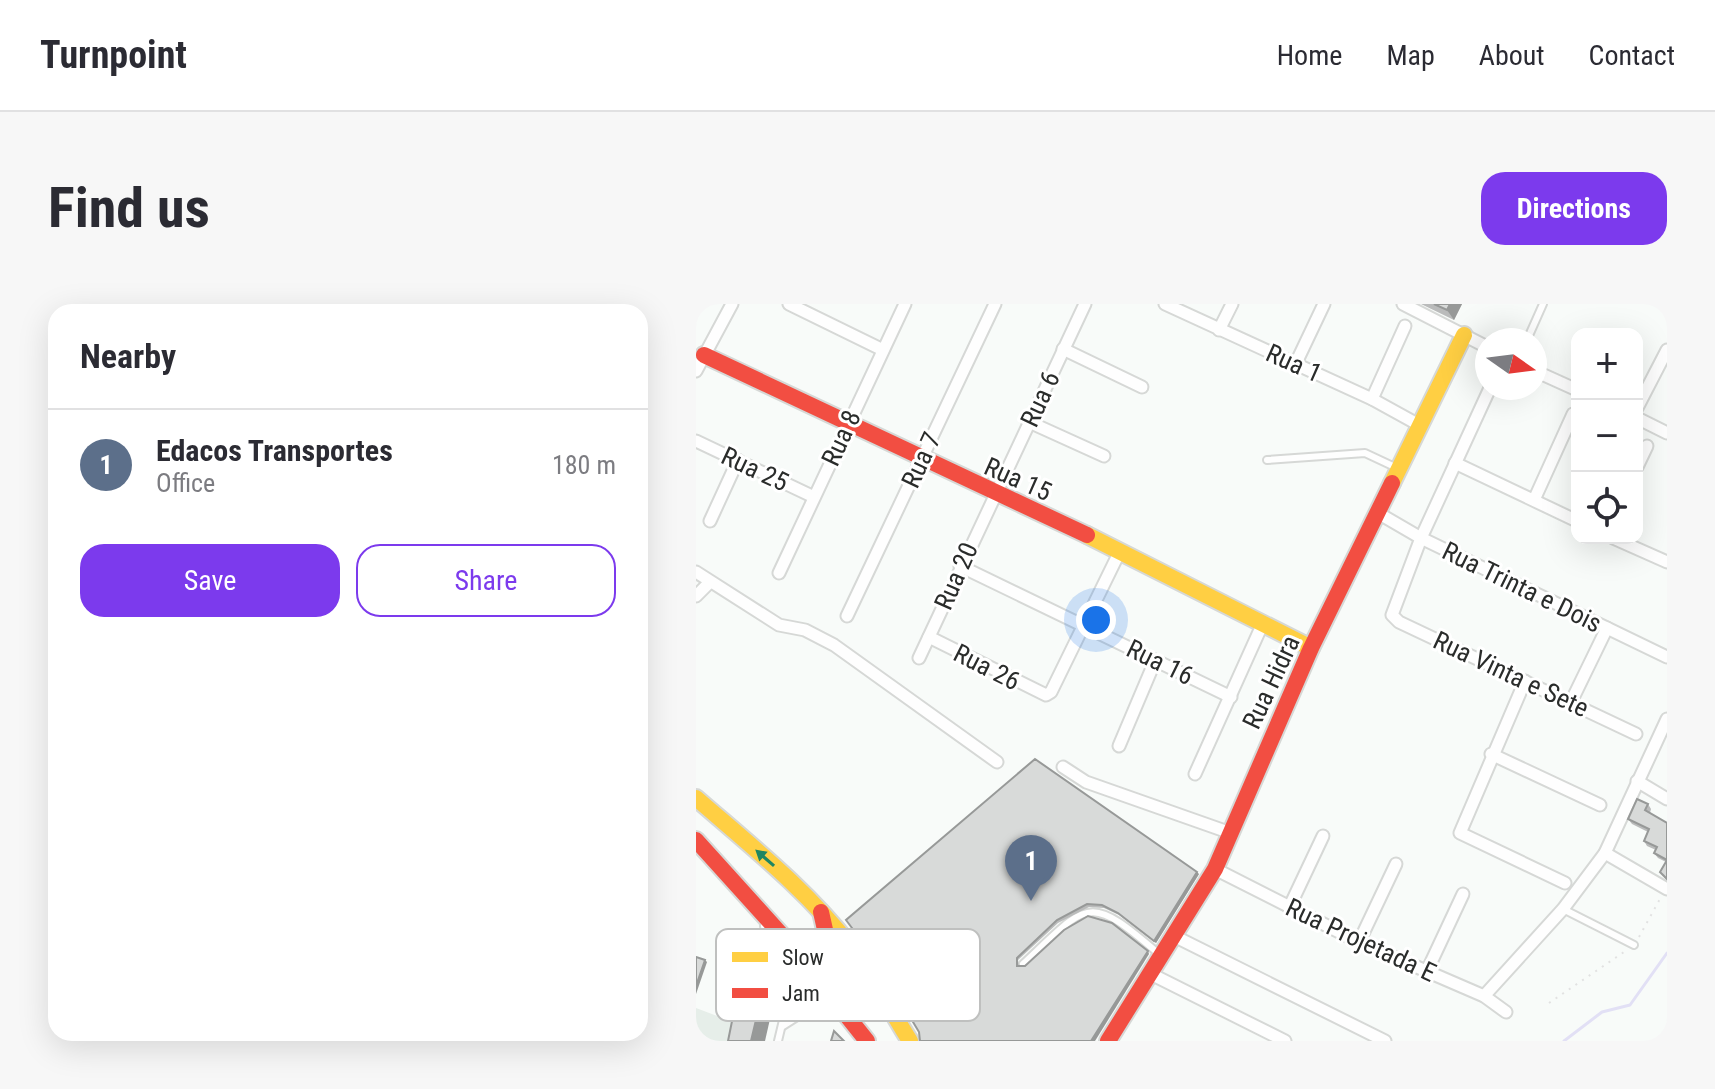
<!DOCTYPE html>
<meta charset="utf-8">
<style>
body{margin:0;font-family:"Roboto Condensed",sans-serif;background:#f7f7f7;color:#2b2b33}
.controls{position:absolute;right:24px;top:24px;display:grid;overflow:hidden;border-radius:16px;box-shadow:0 8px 32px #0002}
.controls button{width:72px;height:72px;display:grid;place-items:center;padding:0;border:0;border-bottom:2px solid #e1e1e2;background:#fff;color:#2b2b33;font:40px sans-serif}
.compass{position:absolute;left:779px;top:24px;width:72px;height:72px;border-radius:50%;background:#fff;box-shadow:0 8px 32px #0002;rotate:104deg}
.you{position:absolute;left:400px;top:316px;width:28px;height:28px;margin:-20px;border:6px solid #fff;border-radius:50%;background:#1a73e8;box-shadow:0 0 0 12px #1a73e833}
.badge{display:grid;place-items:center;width:52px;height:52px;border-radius:50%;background:#7c3aed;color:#fff;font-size:26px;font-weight:700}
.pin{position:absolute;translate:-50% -66px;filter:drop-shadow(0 2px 4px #0008)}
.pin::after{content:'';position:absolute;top:42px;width:28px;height:24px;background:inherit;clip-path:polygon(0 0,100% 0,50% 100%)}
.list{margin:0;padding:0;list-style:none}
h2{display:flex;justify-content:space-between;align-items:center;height:104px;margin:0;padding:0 32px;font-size:34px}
h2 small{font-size:26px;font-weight:400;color:#7c7c81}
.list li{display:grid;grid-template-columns:52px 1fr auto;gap:24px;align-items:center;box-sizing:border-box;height:112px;padding:0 32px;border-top:2px solid #e1e1e2}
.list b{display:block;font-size:30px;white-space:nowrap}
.list p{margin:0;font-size:26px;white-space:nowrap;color:#7c7c81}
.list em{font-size:26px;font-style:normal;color:#7c7c81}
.actions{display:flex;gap:16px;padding:24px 32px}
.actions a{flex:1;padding:18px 0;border:2px solid #7c3aed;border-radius:24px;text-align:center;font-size:28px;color:#7c3aed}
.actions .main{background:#7c3aed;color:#fff}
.icon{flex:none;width:44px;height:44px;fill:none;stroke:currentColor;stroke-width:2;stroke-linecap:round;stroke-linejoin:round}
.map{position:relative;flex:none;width:971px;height:737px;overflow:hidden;border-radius:24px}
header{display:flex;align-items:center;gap:48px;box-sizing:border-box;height:112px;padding:0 40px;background:#fff;border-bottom:2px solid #e1e1e2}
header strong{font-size:38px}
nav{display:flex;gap:44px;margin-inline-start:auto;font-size:28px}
.intro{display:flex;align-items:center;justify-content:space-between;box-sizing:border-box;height:192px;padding:0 48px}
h1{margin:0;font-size:56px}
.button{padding:20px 36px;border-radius:24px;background:#7c3aed;color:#fff;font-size:28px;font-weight:700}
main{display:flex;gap:48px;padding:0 48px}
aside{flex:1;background:#fff;border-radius:24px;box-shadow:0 8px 32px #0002}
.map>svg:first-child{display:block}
</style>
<header>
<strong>Turnpoint</strong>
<nav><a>Home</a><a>Map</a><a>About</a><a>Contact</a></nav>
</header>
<div class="intro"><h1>Find us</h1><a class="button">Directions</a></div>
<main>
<aside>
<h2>Nearby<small></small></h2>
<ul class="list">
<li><span class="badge" style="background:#5c6f8a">1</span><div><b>Edacos Transportes</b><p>Office</p></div><em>180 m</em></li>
</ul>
<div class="actions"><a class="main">Save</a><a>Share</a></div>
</aside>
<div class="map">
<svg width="971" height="737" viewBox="0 0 971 737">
<rect width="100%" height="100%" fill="#f8fbf9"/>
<path fill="#e6eee9" d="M0,704l45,17 -6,16h-39z"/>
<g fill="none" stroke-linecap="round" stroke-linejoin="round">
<path stroke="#e2e0f5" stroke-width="3" d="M868,737l38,-29 28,-7 37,-52"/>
<g stroke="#d6d8d6" stroke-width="10">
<g id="lane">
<path d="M831,36l16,-36"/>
<path d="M571,156l98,-7 32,15"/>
<path d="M867,605l71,36"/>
<path d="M68,622l14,64 10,9 -10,42"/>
<path d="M327,660c66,-62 64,-72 136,-10"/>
<path d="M87,722l44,-28"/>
</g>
</g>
<g stroke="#d6d8d6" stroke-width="15">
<g id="street">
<path d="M93,0l94,46"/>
<path d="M469,0l207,95 49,27"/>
<path d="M707,0l84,43"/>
<path d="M523,26l13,-26"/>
<path d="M367,45l79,38"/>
<path d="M600,59l28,-59"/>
<path d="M0,67l36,-67"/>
<path d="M839,67l42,19"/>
<path d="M794,84l-69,150 -29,77 7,7 237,112"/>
<path d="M676,95l33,-73"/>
<path d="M941,104l30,-58"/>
<path d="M941,114l30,15"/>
<path d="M333,118l75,34"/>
<path d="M0,137l118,56"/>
<path d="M759,159l122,58"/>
<path d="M941,163l10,-21"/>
<path d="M838,196l39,-86"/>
<path d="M682,209l43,25 246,119"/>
<path d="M14,217l28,-61"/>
<path d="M917,234l54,24"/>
<path d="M264,262l271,131"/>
<path d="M0,268l83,53 26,5 29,15 163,117"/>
<path d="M83,269l126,-269"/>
<path d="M0,292l13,-13"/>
<path d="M151,312l148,-312"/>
<path d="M233,333l117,58 5,-3 69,-141"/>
<path d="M223,354l166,-354"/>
<path d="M829,377l-65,152 105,50"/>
<path d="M875,398l36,-74"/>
<path d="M423,442l36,-85"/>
<path d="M795,450l109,51"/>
<path d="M367,463l23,15 142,50"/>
<path d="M499,470l68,-151"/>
<path d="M941,477l30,18"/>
<path d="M909,549l62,36"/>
<path d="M519,565l144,73 125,54 22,16"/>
<path d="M593,604l34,-72"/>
<path d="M478,632l211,105"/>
<path d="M663,638l37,-78"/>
<path d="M731,667l36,-77"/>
<path d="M455,670l134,67"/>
<path d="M788,692l79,-87 42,-56 62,-134"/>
</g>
</g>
<g stroke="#d6d8d6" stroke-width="20">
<g id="slow">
<path d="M696,179l72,-148"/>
<path d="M391,231l224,113"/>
<path d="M0,494c54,47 111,92 155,149 23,29 39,63 59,94"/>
</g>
</g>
<g stroke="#d6d8d6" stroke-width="20">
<g id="jam">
<path d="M8,51l383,180"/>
<path d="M0,536l92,102 79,99"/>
<path d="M94,639l20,9 13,-5 3,-13 -5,-22"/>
<path d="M146,699l-9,-15 9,-15 13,3 15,16"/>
<path d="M412,737l107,-172 96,-221 81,-165"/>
</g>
</g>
<g stroke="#e2e2e2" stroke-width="2" stroke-dasharray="2 6" stroke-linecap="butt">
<path d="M943,633l22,-40"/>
<path d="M853,699l78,-53"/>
</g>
<use href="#lane" stroke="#fefefe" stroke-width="6"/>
<use href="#street" stroke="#fefefe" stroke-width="11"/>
<use href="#slow" stroke="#ffcf43" stroke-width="16"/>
<use href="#jam" stroke="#f24e42" stroke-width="16"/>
</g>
<g fill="#babbbb">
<path d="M725,0h41l-8,16z"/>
<path d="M952,500l3,5 -1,4 17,10v57l-7,-8 6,-10 -8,-4 -4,-5 2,-3 -9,-4 -3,-5 4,-9 -16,-8 -4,-5z"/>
<path d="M503,570l-43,69 -37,-28 -15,-7 -15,-1 -31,16 -40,37 1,6h6l124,-12 -230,78 -43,-71z"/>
</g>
<g fill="#979998">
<path d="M754,0h12l-8,16 -7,-10z"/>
<path d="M501,568l2,2 -43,69 -2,-2z"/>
<path d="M452,647l1,3 -54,87h-4z"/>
<path d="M9,656l2,2 -11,32v-8z"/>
<path d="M69,678l10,15 -10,44h-14z"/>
</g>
<g fill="#d8dad9" stroke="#979998" stroke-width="2">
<path d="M738,0h16l-3,6z"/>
<path d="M339,455l162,113 -43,69 -36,-28 -16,-8 -15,-1 -30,16 -40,38v8h8l39,-36 24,-14 24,7 36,28 -57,90h-171l-1,-9 -43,-72 -30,-40z"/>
<path d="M941,495l11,5 -3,6 22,13v37l-13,-7 3,-6 -13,-6 5,-12 -21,-10z"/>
<path d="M971,556v19l-7,-7z"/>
<path d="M0,653l9,3 -9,26z"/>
<path d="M48,658l21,20 -14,59h-23z"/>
<path d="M138,727l10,10h-13z"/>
</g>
<defs><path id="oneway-solid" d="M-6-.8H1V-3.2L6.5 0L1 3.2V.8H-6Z" transform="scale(2)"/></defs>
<use fill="#208662" href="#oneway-solid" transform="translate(69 554) rotate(-139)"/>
<g text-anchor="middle" stroke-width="6" stroke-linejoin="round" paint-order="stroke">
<g font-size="26" fill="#2a2c2b" stroke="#fff">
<text transform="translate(598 59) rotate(24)" y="9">Rua 1</text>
<text transform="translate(344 95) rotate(-65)" y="9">Rua 6</text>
<text transform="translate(145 134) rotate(-65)" y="9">Rua 8</text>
<text transform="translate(225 156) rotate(-65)" y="9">Rua 7</text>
<text transform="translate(59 165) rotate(25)" y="9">Rua 25</text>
<text transform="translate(322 175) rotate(24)" y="9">Rua 15</text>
<text transform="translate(260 272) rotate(-66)" y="9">Rua 20</text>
<text transform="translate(826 283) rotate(26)" y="9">Rua Trinta e Dois</text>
<text transform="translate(464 358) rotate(26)" y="9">Rua 16</text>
<text transform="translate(291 363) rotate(27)" y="9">Rua 26</text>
<text transform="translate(815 370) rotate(25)" y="9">Rua Vinta e Sete</text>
<text transform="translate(575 378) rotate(-65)" y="9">Rua Hidra</text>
<text transform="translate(665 636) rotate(25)" y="9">Rua Projetada E</text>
</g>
</g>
<rect x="20" y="625" width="264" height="92" rx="12" fill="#fff" stroke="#bfc0bf" stroke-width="2"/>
<rect x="36" y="648" width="36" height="10" fill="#ffcf43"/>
<rect x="36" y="684" width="36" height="10" fill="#f24e42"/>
<g font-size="22" fill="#2a2c2b">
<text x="86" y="661">Slow</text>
<text x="86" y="697">Jam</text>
</g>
</svg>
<div class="controls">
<button>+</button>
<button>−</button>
<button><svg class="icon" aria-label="locate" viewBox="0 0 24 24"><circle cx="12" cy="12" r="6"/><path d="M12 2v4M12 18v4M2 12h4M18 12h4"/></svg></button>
</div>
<svg class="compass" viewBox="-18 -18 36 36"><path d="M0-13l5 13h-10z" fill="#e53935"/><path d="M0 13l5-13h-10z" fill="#7c7c81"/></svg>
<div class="you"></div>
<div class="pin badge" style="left:335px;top:597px;background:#5c6f8a">1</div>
</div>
</main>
